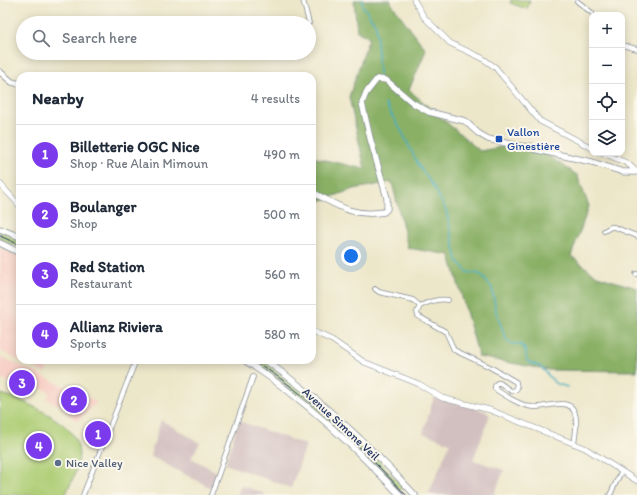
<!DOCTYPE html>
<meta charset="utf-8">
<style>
body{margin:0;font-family:Itim,sans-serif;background:#f2f2f3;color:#1f2937}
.controls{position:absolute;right:12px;top:12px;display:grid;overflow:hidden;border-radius:8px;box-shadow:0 2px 10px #0003}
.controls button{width:36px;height:36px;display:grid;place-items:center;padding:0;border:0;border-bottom:1px solid #e0e1e3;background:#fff;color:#1f2937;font:20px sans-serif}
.you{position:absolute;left:351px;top:256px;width:14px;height:14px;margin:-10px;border:3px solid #fff;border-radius:50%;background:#1a73e8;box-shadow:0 0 0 6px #1a73e833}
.badge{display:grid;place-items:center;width:26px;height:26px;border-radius:50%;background:#7c3aed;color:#fff;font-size:13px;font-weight:700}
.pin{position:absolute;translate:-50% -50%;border:2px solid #fff;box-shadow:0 1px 4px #0006}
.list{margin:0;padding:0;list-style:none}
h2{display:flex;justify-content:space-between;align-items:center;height:52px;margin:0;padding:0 16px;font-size:17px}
h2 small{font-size:13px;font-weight:400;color:#747a83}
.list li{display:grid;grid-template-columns:26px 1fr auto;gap:12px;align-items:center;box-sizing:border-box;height:60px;padding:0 16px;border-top:1px solid #e0e1e3}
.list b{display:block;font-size:15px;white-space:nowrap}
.list p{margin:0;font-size:13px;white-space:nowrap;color:#747a83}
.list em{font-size:13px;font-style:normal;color:#747a83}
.icon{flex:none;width:22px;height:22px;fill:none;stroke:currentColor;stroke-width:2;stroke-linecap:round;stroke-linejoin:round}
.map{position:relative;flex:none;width:637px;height:495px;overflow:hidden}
.search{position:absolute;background:#fff;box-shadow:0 2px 10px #0003;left:16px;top:16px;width:300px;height:44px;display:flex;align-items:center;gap:10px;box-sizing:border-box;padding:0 14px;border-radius:22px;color:#747a83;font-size:15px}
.panel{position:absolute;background:#fff;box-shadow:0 2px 10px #0003;left:16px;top:72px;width:300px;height:292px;border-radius:12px}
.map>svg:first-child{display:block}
</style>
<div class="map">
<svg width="637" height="495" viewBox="0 0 637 495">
<rect width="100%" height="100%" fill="#fbf7ec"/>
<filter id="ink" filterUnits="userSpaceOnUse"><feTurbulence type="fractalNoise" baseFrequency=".025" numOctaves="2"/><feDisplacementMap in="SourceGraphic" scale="8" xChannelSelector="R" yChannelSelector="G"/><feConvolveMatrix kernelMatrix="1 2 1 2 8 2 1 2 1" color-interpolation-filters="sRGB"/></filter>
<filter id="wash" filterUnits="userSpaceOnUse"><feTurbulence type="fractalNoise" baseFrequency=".012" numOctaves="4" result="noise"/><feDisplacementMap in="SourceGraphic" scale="16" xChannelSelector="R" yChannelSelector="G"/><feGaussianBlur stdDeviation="0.9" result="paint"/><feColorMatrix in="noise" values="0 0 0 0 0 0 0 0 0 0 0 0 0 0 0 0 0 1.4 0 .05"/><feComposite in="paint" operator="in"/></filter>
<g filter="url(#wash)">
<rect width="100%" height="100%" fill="#ede7ca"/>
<g fill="#f7d1c8">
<path d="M0,248l20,9v103h31l-6,13 -45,-22z"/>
<path d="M0,356l74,35 23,11 -20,19 -12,-10v-3l-18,-9 3,-7 -17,-7 -3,6 -30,-13z"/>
</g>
<g fill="#d2bfc0">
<path d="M434,397l51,14 5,4 -17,45 31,10 -10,25h-63l-2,-2 21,-50 -27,-10z"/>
<path d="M161,420l39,23 -9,15 26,14 -6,16 -61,-32z"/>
<path d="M239,421l67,24 -15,43 -66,-24z"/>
<path d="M241,485l24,9v1h-28z"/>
</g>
<g fill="#adcd75" stroke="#647e6a">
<path d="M511,0h19l-3,9 -17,-6z"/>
<path d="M0,231l20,10v5l-20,-5z"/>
<path d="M264,361l32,24 57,48 50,54 -4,4 -73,-72 -67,-52z"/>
<path d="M0,394c15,3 29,10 42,17 43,23 45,43 23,84h-65z"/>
</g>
<path fill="#8ab066" stroke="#527062" d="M354,0h37v3l35,47 -17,40 71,61 49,-9 48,33 12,31 -18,50 26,20 40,12v83l-88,-1 -70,-13 -29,-102 -42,-7 -16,-66 -38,7 -37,13 -5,14v-59l53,12 -16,-72 20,-59 -12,-7z"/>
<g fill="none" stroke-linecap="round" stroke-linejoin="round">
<g stroke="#41adbf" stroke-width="1.5">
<path d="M362,0l1,6 13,19 3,49"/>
<path d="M385,104l16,26 18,36 14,20 13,24 11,50 10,12 13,2 12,14 4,24 10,27 6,5h8l5,5 2,12 14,6 14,16 12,4"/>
</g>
</g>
</g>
<g filter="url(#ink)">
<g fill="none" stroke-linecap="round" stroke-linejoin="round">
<g stroke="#848b94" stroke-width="5.5">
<g id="minor">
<path d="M303,0l6,23"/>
<path d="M577,1l15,12"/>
<path d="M622,45l15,4"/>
<path d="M604,231l7,-4h3l23,9"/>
<path d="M636,274h1"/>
<path d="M375,289l4,3 34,8 7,6"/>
<path d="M448,300c-9,-2 -20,2 -28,6l-3,6 1,4 28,16 8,18 36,17 26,15 1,6 -1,2 -5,1 -11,-8h-3l-2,3v3c11,7 24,16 37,18 9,1 19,-3 28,-3 22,-2 16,27 14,40"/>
<path d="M83,495l53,-135"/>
<path d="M211,495l42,-118"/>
<path d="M610,495l11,-23"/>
</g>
</g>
<g stroke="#848b94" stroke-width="6">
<g id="tertiary">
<path d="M414,0l10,17 26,26 32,15 13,9 45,54 52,27"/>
<path d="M603,153l24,10 9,8"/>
<path d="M0,184l20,22"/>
<path d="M312,331l20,9 32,22 55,22 23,14 48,12 95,38 52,33"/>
</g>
</g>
<g stroke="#848b94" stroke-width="7">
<g id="secondary">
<path d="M0,72l12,10 8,2"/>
<path d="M312,192c26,14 41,25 72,20l3,-3v-11l-17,-60 -8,-35 4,-10 11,-14 9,1 27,23 16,9 36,9 13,12 10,6 104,23 31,10h14"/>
<path d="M0,229l20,8"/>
<path d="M0,243l20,10"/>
<path d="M244,360c59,37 108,85 156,135"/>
<path d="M265,360c56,39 104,85 150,135"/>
</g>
</g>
<use href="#minor" stroke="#fff" stroke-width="4"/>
<use href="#tertiary" stroke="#fff" stroke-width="5"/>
<use href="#secondary" stroke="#fff" stroke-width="5.5"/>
<g stroke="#1b2f5e" stroke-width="1">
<path d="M0,236l20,9"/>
<path d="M253,360c58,36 106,86 153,135"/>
</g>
</g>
</g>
<rect fill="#1a4fb4" stroke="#fbf7ec" stroke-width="1.5" x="495" y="135" width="8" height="8" rx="2"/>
<circle fill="#5c6f8a" stroke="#fbf7ec" stroke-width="1.5" cx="58" cy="463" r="4"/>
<g text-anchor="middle" stroke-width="4" stroke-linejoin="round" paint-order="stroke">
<g font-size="12" fill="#164399" stroke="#fbf7ec" text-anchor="start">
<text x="507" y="136">Vallon<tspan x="507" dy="14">Ginestière</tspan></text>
</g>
<g font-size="12" fill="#1b2f5e" stroke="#fbf7ec">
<text transform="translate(341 424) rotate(43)" y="4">Avenue Simone Veil</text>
</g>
<g font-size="12" fill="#4e5e75" stroke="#fbf7ec" text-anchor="start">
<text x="66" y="467">Nice Valley</text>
</g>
</g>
</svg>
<div class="controls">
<button>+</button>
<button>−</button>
<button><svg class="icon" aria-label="locate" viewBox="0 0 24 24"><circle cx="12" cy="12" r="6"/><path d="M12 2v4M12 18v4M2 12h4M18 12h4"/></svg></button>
<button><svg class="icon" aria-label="layers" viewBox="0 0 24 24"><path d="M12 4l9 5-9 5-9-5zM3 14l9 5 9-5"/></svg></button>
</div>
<div class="you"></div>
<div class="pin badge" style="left:98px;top:434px">1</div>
<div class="pin badge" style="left:74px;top:400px">2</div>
<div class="pin badge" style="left:22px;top:383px">3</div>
<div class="pin badge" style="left:39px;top:446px">4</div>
<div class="search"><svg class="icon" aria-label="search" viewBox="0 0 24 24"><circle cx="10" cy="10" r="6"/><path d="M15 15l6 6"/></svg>Search here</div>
<section class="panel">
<h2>Nearby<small>4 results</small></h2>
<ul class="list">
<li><span class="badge">1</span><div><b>Billetterie OGC Nice</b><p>Shop · Rue Alain Mimoun</p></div><em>490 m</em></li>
<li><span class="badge">2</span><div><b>Boulanger</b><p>Shop</p></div><em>500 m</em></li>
<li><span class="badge">3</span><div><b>Red Station</b><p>Restaurant</p></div><em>560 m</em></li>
<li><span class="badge">4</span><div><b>Allianz Riviera</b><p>Sports</p></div><em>580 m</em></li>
</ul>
</section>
</div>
